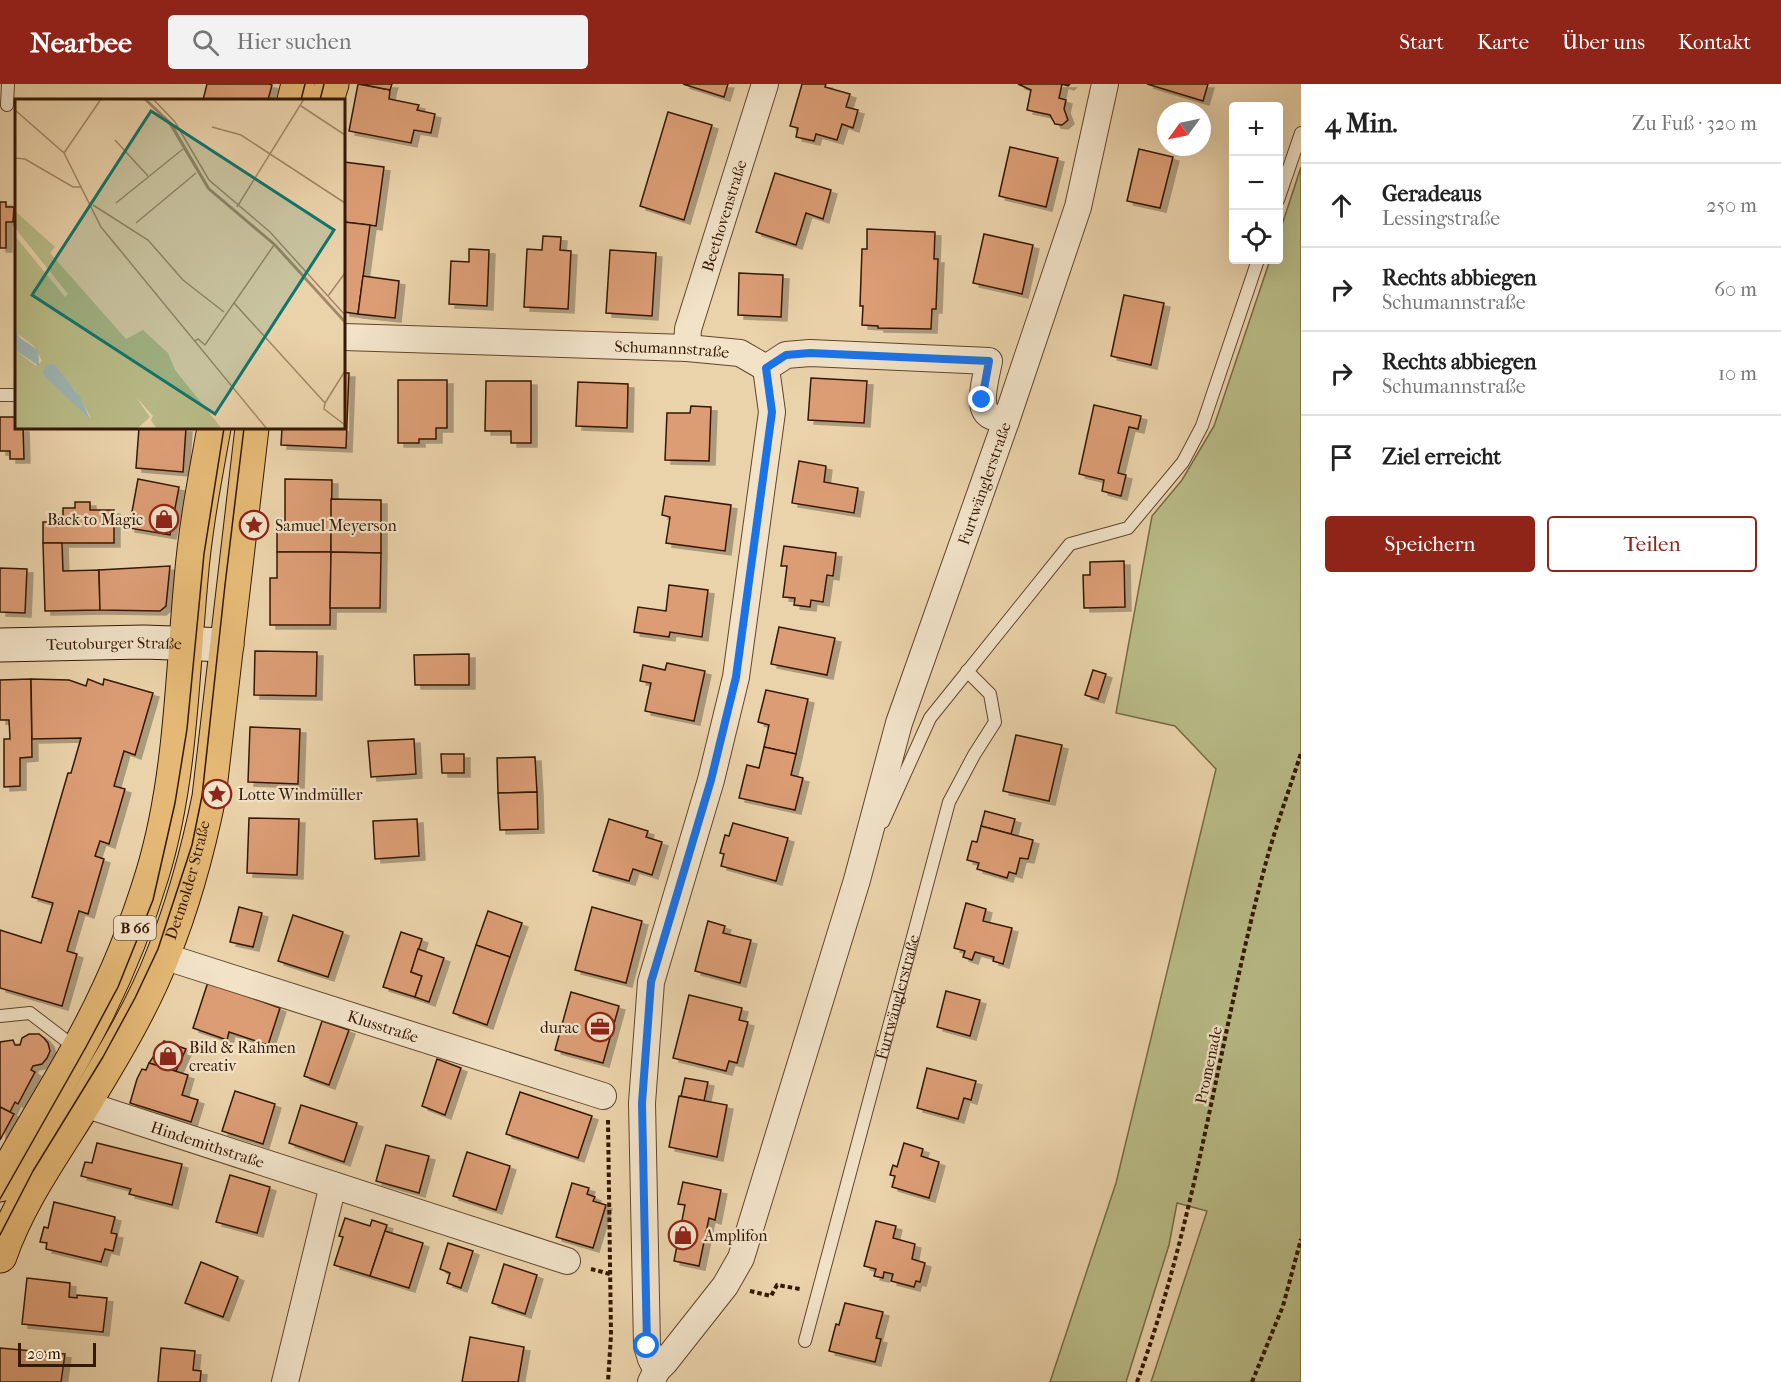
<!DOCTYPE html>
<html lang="de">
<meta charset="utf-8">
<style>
body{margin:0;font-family:"IM FELL French Canon",serif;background:#f2f2f2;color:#222}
.controls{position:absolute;right:18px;top:18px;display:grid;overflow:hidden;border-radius:6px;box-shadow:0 6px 24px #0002}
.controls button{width:54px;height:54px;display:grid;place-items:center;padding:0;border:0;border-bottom:2px solid #e0e0e0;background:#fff;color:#222;font:30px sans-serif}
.compass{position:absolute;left:1157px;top:18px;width:54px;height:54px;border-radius:50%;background:#fff;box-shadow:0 6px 24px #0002;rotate:237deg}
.scale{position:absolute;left:18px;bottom:15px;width:78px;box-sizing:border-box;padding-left:6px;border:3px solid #351800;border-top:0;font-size:16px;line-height:21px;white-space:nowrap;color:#351800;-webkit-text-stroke:4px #f1e2c8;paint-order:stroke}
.stop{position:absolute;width:18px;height:18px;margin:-14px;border:4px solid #1a73e8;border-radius:50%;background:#fff}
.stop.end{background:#1a73e8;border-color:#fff;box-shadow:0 2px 6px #0008}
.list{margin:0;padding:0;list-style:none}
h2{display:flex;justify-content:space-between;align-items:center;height:78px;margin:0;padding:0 24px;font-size:26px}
h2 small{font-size:20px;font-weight:400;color:#767676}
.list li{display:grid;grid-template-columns:39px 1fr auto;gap:18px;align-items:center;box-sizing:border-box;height:84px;padding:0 24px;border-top:2px solid #e0e0e0}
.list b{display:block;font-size:22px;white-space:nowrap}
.list p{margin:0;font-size:20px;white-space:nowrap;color:#767676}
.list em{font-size:20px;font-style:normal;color:#767676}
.actions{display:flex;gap:12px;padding:18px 24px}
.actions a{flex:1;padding:14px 0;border:2px solid #8f2418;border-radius:6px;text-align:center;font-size:21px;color:#8f2418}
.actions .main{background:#8f2418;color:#fff}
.icon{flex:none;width:33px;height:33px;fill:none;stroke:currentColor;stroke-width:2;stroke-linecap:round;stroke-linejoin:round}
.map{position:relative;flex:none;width:1301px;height:1298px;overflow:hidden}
header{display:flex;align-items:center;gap:36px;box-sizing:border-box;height:84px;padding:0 30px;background:#8f2418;color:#fff}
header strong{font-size:28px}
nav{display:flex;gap:33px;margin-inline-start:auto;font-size:21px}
.search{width:420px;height:54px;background:#f2f2f2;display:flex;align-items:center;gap:15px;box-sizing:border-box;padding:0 21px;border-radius:6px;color:#767676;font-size:22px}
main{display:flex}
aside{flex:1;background:#fff}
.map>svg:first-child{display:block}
</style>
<header>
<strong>Nearbee</strong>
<div class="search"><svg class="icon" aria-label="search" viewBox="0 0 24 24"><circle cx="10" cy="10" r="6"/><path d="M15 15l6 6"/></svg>Hier suchen</div>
<nav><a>Start</a><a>Karte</a><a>Über uns</a><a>Kontakt</a></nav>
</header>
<main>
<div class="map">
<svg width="1301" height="1298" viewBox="0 0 1301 1298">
<defs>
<filter id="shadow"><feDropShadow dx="6" dy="4" stdDeviation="0" flood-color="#0004"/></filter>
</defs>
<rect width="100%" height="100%" fill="#ead2aa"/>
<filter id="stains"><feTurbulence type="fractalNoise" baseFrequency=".00333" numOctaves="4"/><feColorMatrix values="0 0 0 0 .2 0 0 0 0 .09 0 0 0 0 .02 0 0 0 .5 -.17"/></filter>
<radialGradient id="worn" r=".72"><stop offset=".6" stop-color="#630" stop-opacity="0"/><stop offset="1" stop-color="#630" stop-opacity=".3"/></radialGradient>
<path fill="#b8bb87" stroke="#766a44" stroke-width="1.5" d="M1301,83v1215h-150l56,-171 -30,-8 -8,42 -43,137h-76l66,-199 100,-414 -41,-43 -59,-13 36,-197 30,-36 32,-54 56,-166h8l1,-26z"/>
<g fill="#dc9d75" stroke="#351800" stroke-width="1.5" filter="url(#shadow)">
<path d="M207,0h62l3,1 -4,15h-65z"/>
<path d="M358,0l32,6 -1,9 30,6 -2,5 18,4 -4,19 -17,-3 -3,13 -62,-12z"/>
<path d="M360,0h32l-2,6z"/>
<path d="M683,0h45l-4,13z"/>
<path d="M802,0h24l-1,3 25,7 -4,13 12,3 -5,18 -11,-4 -5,16 -21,-6 -2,7 -18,-4 2,-9 -8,-2z"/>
<path d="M1018,0h52l-2,2 -6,-2 -3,14 7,2 -2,9 4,11 -6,5 -7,-1 -5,-9 -23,-5 4,-20z"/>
<path d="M1147,0h61l-5,17z"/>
<path d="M668,28l44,13 -28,95 -44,-14z"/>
<path d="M1010,63l48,11 -12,49 -47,-11z"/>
<path d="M1139,65l34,8 -13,51 -33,-7z"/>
<path d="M344,78l40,5 -8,59 -32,-4z"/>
<path d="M775,89l56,17 -8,29 -17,-6 -10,32 -40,-13z"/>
<path d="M0,118h6v5h8l-1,15h-7v26h-6z"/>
<path d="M344,138l26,3 -12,89 -14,-2z"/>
<path d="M867,145l68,3 -1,27h4l-2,50h-4l-1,20 -53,-1v-2l-16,-1 1,-19h-3l2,-57h5z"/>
<path d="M984,150l49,11 -11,49 -49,-11z"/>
<path d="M543,152l18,1 -1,13 11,1 -3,58 -44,-2 3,-58 15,1z"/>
<path d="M469,165l20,1 -2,56 -38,-2 2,-43 18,1z"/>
<path d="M610,166l46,3 -4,63 -46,-3z"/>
<path d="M739,189l44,2 -2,42 -43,-2z"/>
<path d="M363,192l36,5 -4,37 -37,-4z"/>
<path d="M1124,211l40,8 -13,62 -40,-9z"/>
<path d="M344,289h5l-3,75 -65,-3 1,-17h62z"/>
<path d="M811,294l56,3 -3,42 -56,-3z"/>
<path d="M398,296h49v48h-11v11h-17v4h-21z"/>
<path d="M486,297h45v62h-20v-12h-26z"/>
<path d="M578,298l50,2 -1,44 -51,-2z"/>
<path d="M1094,321l47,11 -3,13 -9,-2 -11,46 8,2 -5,21 -19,-5 2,-11 -25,-6z"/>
<path d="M691,322l20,1 -2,54 -44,-1 2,-47h23z"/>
<path d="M0,333h16v11h7l1,31h-14v-8h-10z"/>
<path d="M139,344h47l-3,44 -47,-4z"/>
<path d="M799,377l27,5 -2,16 34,6 -4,25 -62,-10z"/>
<path d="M138,395l41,8 -9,48 -41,-7z"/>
<path d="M285,395l47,1 -1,72h-54v-27h8z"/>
<path d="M665,412l66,9 -6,46 -59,-8 4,-26 -8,-2z"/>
<path d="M331,415l50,1v53l-50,-1z"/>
<path d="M75,418h15v8h24v33h-71v-21h20v-14h12z"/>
<path d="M43,459h19l1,28 36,-1 1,40 -55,1z"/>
<path d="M784,462l52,7 -3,23 -6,-1 -4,27 -12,-2 -1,7 -16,-2 1,-7 -12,-1 4,-31h-6z"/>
<path d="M277,468h54l-1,73h-60v-47h7z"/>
<path d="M331,468l50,1 -1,55h-50z"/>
<path d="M1124,477l1,46 -41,1 -1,-33h7v-13z"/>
<path d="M170,482l-4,40 -6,5 -60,-1 -1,-40z"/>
<path d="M0,484l27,1 -2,44 -25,-1z"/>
<path d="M669,501l39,5 -6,47 -32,-5 -1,5 -35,-5 4,-25 28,4z"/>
<path d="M779,543l56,11 -8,37 -56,-11z"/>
<path d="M255,567l62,1 -1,44 -62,-1z"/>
<path d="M469,570v31h-54l-1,-30z"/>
<path d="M667,579l38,8 -11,50 -49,-10 6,-28 -11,-2 3,-16 22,5z"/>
<path d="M1093,586l13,4 -8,25 -13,-4z"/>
<path d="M31,595l1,78 -12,1v28l-16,1v-48h6l-1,-19h-9v-40z"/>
<path d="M31,595l38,1 17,6 2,-7 15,6 1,-6 49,14 -18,62 -11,-4 -10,35 11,3 -16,55 -9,-3 -5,15 9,3 -16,55 -9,-3 -12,40 10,3 -15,52 -62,-18v-58l41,13 12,-40 -21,-6 36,-124h3l10,-35 -49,1z"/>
<path d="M766,606l42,9 -12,55 -32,-7 5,-22 -11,-3z"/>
<path d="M250,643l50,2 -2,55 -50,-2z"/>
<path d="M1016,651l46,10 -13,56 -46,-10z"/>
<path d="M414,655l2,35 -45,3 -3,-36z"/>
<path d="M764,663l32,7 -5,21 12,3 -8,32 -56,-12 8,-33 12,3z"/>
<path d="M441,670h23v19h-22z"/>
<path d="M535,673l2,35 -39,1 -1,-35z"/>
<path d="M537,708l1,37 -38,1 -2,-37z"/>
<path d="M985,727l30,8 -4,15 -30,-8z"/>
<path d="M249,734l50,1 -2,56 -50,-2z"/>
<path d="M417,735l2,37 -44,3 -2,-38z"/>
<path d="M609,735l39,12 -2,6 16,5 -10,33 -19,-6 -4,12 -36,-10z"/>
<path d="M733,739l55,15 -12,43 -55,-15 3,-12 -4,-1 5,-18 4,1z"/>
<path d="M981,742l52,14 -5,19 -8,-1 -4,16 -7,-2 -2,6 -30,-9 2,-6 -12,-3 5,-19 5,1z"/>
<path d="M966,819l20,6 -3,12 29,7 -9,36 -10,-3 1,-4 -19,-5 -3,8 -9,-3 2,-6 -11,-3z"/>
<path d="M239,823l23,6 -9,34 -23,-5z"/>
<path d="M592,823l50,14 -16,62 -51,-13z"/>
<path d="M488,827l34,12 -12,34 -34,-12z"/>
<path d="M293,831l50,17 -15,45 -50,-16z"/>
<path d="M708,837l17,5 -2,7 28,7 -11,43 -45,-12z"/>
<path d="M401,848l21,7 -11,33 11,4 -7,21 -32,-10z"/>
<path d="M476,861l34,12 -23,68 -34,-12z"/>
<path d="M418,865l26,9 -15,44 -14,-5 7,-21 -11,-4z"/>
<path d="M208,898l72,26 -12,37 -39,-13 -2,8 -34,-12z"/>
<path d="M946,907l34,9 -10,36 -33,-9z"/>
<path d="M571,908l48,14 -16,57 -48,-13z"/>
<path d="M689,911l53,13 -3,12 9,2 -11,41 -8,-2 -3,10 -53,-13z"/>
<path d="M322,937l27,9 -20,55 -25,-9z"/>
<path d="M29,950h10l5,4 4,5 2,8 -3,7 -5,6 -9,2 -2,4 4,2 -17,32 -3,-2 -5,10 -10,-5v-65l13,-2 2,5h5l2,-7z"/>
<path d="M164,957l22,8 -10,22 -27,-8z"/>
<path d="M437,975l24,9 -16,47 -23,-9z"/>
<path d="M149,979l39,12 -6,20 16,5 -7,22 -61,-19 7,-24 5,-10 4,1z"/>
<path d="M927,984l49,13 -5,19 -7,-2 -6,21 -41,-11z"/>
<path d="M685,994l23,4 -4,19 -23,-5z"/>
<path d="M235,1007l40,13 -12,40 -41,-13z"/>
<path d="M520,1008l72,24 -14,42 -72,-24z"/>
<path d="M679,1012l48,9 -10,52 -48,-10z"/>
<path d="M301,1021l56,18 -13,39 -55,-19z"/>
<path d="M0,1023l14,7 -14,26z"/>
<path d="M97,1059l85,21 -10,41 -43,-11 2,-5 -50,-13 4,-14 7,1z"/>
<path d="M904,1059l19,6 -2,7 18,6 -10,36 -37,-11 3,-11 -5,-1 3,-10 4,2z"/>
<path d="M386,1061l43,11 -10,37 -43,-12z"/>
<path d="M467,1068l43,14 -14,44 -43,-14z"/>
<path d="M230,1091l40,12 -13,46 -41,-11z"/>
<path d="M683,1098l38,8 -6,30 -6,-2 -10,48 -25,-5 11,-56 -7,-1z"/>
<path d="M572,1099l17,5 -2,6 8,3 -2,4 13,4 -13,43 -37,-11z"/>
<path d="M54,1118l61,15 -4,16 6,1 -4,17 -8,-2 -4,13 -55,-13 1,-6 -7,-1 4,-15 4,1z"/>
<path d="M345,1134l25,8 2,-6 15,5 -17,51 -36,-11 9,-28 -4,-1z"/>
<path d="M876,1137l20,5 -3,12 22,6 -3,15 13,4 -5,19 -4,-1 -2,6 -23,-6 2,-7 -9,-2 -1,6 -9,-2 2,-7 -12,-3z"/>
<path d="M385,1147l38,12 -14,45 -39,-12z"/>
<path d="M448,1159l25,8 -12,37 -14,-5 3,-10 -10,-4z"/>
<path d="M201,1178l37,15 -15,40 -38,-14z"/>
<path d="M504,1180l33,11 -12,39 -33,-11z"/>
<path d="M27,1194l43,5 -1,14 8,1v-3l30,3 -4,34 -81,-8z"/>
<path d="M845,1219l38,9 -7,26 5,1 -6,23 -46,-11 7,-27 3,1z"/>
<path d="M470,1253l54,10 -6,35h-56z"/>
<path d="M0,1264l65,6 -4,28h-61z"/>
<path d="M161,1264l34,3 -2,19 8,1 -1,11h-42z"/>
</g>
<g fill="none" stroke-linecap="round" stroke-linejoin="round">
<g stroke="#62462a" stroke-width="14">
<g id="lane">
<path d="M7,21l1,-21"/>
<path d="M1278,116l23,-67"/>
<path d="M0,311h16"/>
<path d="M883,738l47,-104 140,-174 58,-16 55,-66 19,-36 56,-166"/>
<path d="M0,932l30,-3 47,36"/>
<path id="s1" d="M805,1257l144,-539 25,-47 21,-33 -5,-28 -23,-23"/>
</g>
</g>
<g stroke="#62462a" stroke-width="28">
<g id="street">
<path id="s2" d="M344,253l343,11 53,5 26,15"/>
<path id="s3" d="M687,264l1,-19 77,-245"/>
<path d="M766,284l20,-13 24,-2 179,8c-2,12 -12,45 -1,53 4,4 13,5 18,7"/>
<path id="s4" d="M163,872l440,140"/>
<path id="s5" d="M84,1020l483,157"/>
<path d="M657,1286l-6,-11 -4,-13 -5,-243 9,-121 60,-202 25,-103 36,-265 -6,-44"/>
<path d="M285,1298l48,-197"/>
<path id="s6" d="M651,1298l6,-12 8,-8 60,-76 16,-28 116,-378 42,-157 107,-302 72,-214 27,-123"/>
</g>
</g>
<g stroke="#351800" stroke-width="35">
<g id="secondary">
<path id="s7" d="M0,561l144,-3 83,3"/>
</g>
</g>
<g stroke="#351800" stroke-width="35">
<g id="primary">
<path d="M294,16l4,-16"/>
<path d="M327,16l5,-16"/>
<path d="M0,1101c24,-45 52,-89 77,-134 32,-57 57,-116 76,-179 28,-94 29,-195 38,-292 4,-51 14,-102 23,-152"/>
<path id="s8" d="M0,1172c19,-55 54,-103 84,-152 29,-48 59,-97 79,-149 21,-52 35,-104 46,-158l43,-369"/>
</g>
</g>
<g stroke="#351800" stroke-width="4" stroke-dasharray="4.5 3" stroke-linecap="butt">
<path d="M608,1036l3,215 -3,47"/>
<path d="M591,1185l19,5"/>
<path d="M750,1207l21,5 6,-11 23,4"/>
<path d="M1137,1298c61,-167 82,-345 128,-516 10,-38 24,-75 36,-113"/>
<path d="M1252,1298l31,-76 18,-67"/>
</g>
<use href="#lane" stroke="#f1e2c8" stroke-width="12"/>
<use href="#street" stroke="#f1e2c8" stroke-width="26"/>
<use href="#secondary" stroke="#f1e2c8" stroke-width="33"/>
<use href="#primary" stroke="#e5b975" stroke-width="33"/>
<g stroke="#351800" stroke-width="1.5">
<path d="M301,16l4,-16"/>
<path d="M320,16l4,-16"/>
<path d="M0,1115l86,-152 32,-60 35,-87 22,-97 12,-74 17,-175 20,-126"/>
<path d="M0,1151l33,-64 70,-114 32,-59 23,-49 34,-104 10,-49 23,-211 19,-157"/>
</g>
</g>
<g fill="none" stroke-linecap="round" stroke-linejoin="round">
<path stroke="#1a73e8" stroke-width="8" d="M647,1262l-5,-243 9,-121 60,-202 25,-103 36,-265 -6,-44 20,-13 24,-2 179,8 -7,39"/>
</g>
<defs>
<g id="shop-ring" transform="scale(1.5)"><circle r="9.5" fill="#f1e2c8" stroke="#8f2418" stroke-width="1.5"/><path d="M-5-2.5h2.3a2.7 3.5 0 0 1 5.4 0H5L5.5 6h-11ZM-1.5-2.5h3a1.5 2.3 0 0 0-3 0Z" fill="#8f2418"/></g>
<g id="sight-ring" transform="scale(1.5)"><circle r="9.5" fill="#f1e2c8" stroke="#8f2418" stroke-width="1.5"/><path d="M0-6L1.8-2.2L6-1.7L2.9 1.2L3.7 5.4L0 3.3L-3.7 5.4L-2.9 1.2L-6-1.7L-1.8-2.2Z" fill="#8f2418"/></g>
<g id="office-ring" transform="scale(1.5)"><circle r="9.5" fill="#f1e2c8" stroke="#8f2418" stroke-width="1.5"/><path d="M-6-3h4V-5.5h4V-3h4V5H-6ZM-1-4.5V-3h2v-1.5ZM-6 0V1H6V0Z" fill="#8f2418"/></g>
</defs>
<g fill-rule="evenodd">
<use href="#shop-ring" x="164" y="435"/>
<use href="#sight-ring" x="254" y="441"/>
<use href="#sight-ring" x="217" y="710"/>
<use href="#office-ring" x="600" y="943"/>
<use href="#shop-ring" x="168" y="972"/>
<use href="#shop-ring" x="683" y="1151"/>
</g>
<g text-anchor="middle" stroke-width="4.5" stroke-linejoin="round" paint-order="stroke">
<rect fill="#f1e2c8" stroke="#6d553c" stroke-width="1.5" x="114" y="832" width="42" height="24" rx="4.5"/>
<g font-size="15" font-weight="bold" fill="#351800">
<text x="135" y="849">B 66</text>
</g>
<g font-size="16" fill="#351800" stroke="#f1e2c8">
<text dy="6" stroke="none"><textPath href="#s3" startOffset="138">Beethovenstraße</textPath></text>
<text dy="6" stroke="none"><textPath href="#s2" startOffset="328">Schumannstraße</textPath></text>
<text dy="6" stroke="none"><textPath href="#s6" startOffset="966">Furtwänglerstraße</textPath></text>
<text dy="6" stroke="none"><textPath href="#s7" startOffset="114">Teutoburger Straße</textPath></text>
<text dy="6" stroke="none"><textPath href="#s8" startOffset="422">Detmolder Straße</textPath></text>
<text dy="6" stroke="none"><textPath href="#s1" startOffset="356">Furtwänglerstraße</textPath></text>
<text dy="6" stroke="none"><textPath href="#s4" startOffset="231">Klusstraße</textPath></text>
<text transform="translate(1208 981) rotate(-78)" y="6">Promenade</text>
<text dy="6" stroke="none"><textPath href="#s5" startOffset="130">Hindemithstraße</textPath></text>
</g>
<g font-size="16" fill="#351800" stroke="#f1e2c8" text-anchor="start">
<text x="143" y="441" text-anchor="end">Back to Magic</text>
<text x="275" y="447">Samuel Meyerson</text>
<text x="238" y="716">Lotte Windmüller</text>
<text x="579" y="949" text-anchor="end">durac</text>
<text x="189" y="969">Bild &amp; Rahmen<tspan x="189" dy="18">creativ</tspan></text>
<text x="704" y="1157">Amplifon</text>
</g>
</g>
<g transform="translate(15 15)">
<rect width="330" height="330" fill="#ead2aa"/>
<path d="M0,112l40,36 -5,6 76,86 17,-9 25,23 7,17 47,59h-65l-6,-9 2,-4 -17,-19 14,20 -13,12h-122v-79l21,16 6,-5 -8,-15 -19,-14v-96l50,61 3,-3 -53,-66zM27,275l28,11 5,5 16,28z" fill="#b8bb87" fill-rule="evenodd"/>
<path d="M0,230l5,9 18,12 1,16 -24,-16zM39,265l26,33 10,22 -48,-45 4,-9z" fill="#9cb5b3"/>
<path fill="none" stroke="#a28866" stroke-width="1.5" d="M129,0l25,24 39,66 66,56 71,78M131,0l25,24 38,65 66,56 70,77M138,0l22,23 34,58 61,52 75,83M286,7l44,29M0,11l49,43 37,74 166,202M197,28l29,8 104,68M100,41l33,36M49,54l37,-54M0,59l10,1 48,28h9M101,104l67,-54M78,106l55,35 35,40 41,32M222,108l67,-108M121,124l60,-50M313,197l17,-23M219,204l91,100 -1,6 21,16M180,242l3,-2 7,6 69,-100M310,304l20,-32"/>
<path fill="#0f766e" fill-opacity="0.15" stroke="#0f766e" stroke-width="3" d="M136,12l183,119 -119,184 -183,-119z"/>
<rect width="330" height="330" fill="none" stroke="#351800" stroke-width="3"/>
</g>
<rect width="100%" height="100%" filter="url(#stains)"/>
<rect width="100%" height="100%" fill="url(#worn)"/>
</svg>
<div class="controls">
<button>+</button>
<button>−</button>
<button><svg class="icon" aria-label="locate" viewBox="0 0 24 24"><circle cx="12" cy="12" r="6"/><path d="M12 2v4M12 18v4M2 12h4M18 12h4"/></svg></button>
</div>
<svg class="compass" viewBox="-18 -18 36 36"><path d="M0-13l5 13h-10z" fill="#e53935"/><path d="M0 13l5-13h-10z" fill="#767676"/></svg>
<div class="scale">20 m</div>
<div class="stop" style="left:647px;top:1262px"></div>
<div class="stop end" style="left:982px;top:316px"></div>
</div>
<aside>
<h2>4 Min.<small>Zu Fuß · 320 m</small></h2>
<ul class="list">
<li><svg class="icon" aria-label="ahead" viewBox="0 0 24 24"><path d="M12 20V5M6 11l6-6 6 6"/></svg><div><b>Geradeaus</b><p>Lessingstraße</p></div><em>250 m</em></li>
<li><svg class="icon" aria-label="right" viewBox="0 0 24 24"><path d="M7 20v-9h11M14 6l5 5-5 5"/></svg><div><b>Rechts abbiegen</b><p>Schumannstraße</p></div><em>60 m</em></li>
<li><svg class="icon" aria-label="right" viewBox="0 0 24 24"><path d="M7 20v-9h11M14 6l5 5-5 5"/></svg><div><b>Rechts abbiegen</b><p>Schumannstraße</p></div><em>10 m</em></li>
<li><svg class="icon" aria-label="arrive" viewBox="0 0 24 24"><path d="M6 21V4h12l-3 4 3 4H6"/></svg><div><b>Ziel erreicht</b></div></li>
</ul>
<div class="actions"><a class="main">Speichern</a><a>Teilen</a></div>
</aside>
</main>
